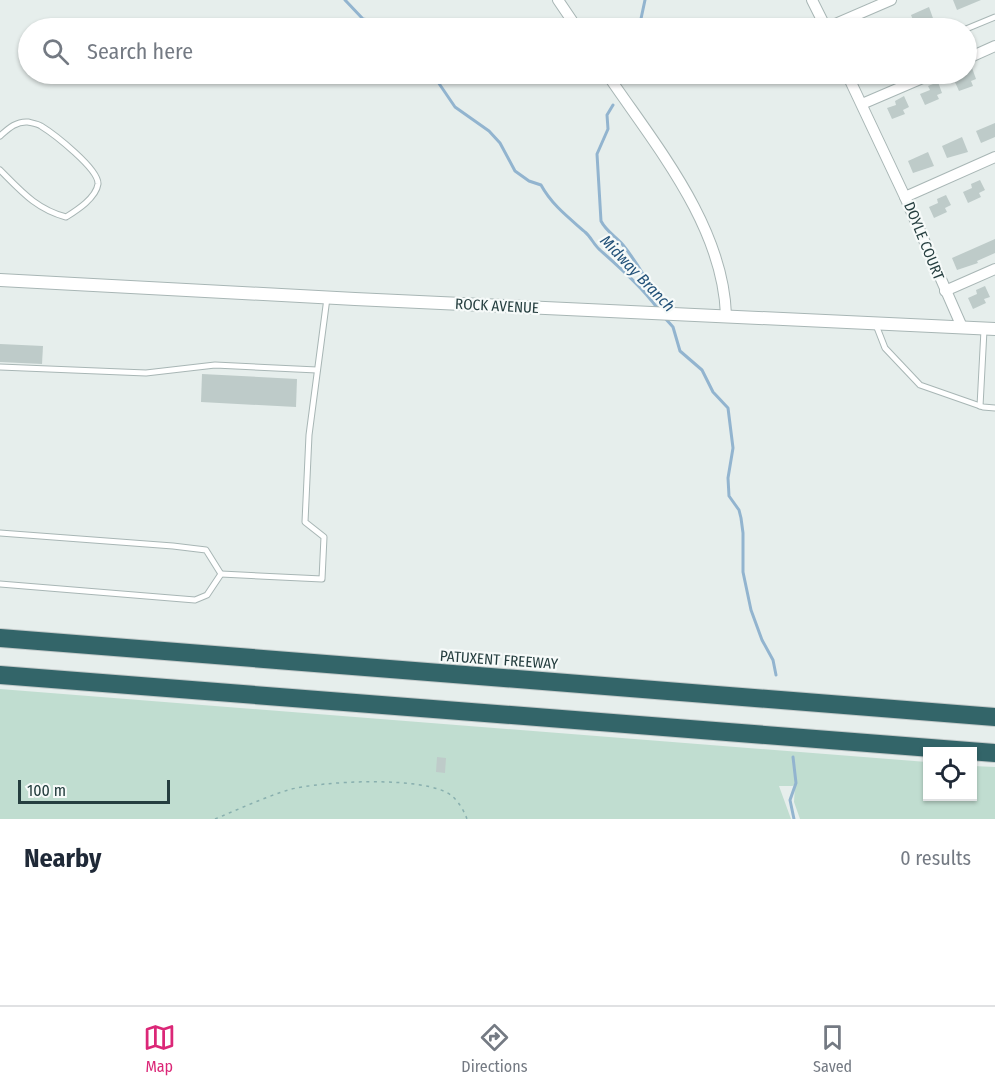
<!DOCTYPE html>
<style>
body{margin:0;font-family:"Fira Sans Condensed",sans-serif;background:#f6f6f7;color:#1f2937}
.controls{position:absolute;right:18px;bottom:18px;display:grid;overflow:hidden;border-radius:0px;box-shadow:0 2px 4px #0004}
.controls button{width:54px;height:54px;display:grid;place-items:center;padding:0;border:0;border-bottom:2px solid #e0e1e3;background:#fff;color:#1f2937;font:30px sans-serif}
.scale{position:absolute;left:18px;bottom:15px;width:152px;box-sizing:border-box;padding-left:6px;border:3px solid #253e3f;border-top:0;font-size:16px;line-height:21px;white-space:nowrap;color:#253e3f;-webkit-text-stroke:4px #f6faf9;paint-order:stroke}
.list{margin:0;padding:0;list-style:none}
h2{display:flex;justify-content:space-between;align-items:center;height:78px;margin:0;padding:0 24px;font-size:26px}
h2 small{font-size:20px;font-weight:400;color:#747a83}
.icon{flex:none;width:33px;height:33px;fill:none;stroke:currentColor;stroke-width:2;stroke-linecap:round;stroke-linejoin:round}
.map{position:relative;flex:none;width:995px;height:819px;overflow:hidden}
.search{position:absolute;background:#fff;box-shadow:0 2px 4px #0004;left:18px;right:18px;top:18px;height:66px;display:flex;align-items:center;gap:15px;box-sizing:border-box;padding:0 21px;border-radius:33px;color:#747a83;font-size:22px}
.sheet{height:186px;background:#fff}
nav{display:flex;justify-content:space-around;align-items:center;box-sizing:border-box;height:84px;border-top:2px solid #e0e1e3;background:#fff;font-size:16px;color:#747a83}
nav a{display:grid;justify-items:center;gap:3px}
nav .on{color:#db2777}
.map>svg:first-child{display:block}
</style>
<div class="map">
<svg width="995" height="819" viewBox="0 0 995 819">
<rect width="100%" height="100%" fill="#e6eeec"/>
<path fill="#c0ddd0" d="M0,689l927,73 1,34h44l1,-30 22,1v52h-195l-6,-17 1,-17 -3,1h-13l12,33h-791z"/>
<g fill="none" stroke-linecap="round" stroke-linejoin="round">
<g stroke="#92b4cf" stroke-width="3">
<path d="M345,0l18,19 10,2 10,7"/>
<path d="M639,28l6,-28"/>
<path d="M425,74l13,8 17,25 34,24 11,12 15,28 14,10 12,4c11,20 27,32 44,47 6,5 9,13 15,18 19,17 43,38 58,59"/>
<path d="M623,78l2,-4"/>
<path d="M613,105l-6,10 1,14 -11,25 4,67c5,10 15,16 22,24 12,15 32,46 38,65"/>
<path d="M664,317l9,10 7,24 22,19 11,22 15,16 5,40 -5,30 1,18 10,14 2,8 2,15v39l8,38 11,30 11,20 3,15"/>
<path d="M793,757l3,26 -6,17 4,19"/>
</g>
</g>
<g fill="#becbc9">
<path d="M953,0h28l-24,10z"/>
<path d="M929,7l5,14 -18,7h-5l-3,-6 5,-2 -2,-5z"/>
<path d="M971,65l5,14 -5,2 2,5 -14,5 -5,-11 10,-4 -2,-2h4v-8z"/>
<path d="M938,82l4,11 -5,2 2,4 -14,6 -5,-11 10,-4 -2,-4z"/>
<path d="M904,96l5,11 -6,3 2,4 -13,5 -5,-11 9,-3 -1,-4z"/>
<path d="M995,123v14l-14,6 -5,-12z"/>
<path d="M962,137l6,15 -21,6 -5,-12z"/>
<path d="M928,152l6,14 -21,7 -5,-12z"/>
<path d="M980,180l5,10 -6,3 2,4 -13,6 -5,-11 9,-4 -1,-4z"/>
<path d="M946,195l5,10 -6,3 2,4 -13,6 -5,-11 9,-4 -1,-4z"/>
<path d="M995,239v14l-18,8 1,2 -21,7 -5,-12z"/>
<path d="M985,286l5,11 -6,2 2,4 -13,6 -5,-11 9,-4 -1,-4z"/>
<path d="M0,344l43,2 -1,18 -42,-2z"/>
<path d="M202,374l95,5 -1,28 -95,-5z"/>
<path d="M437,757l9,1 -1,15 -9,-1z"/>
</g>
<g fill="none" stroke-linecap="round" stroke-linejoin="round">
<g stroke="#a8b6b5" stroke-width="7">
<g id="service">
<path d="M966,29l29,-12"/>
<path d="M850,80l15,-6"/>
<path d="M0,136c8,-7 16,-15 28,-14 4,1 10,2 13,4 13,8 58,43 57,58 -2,14 -21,26 -32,33 -30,-8 -45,-26 -66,-47"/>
<path d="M876,325l9,23 35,37 63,22 12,1"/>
<path d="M0,367l146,6 69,-8 102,5"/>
<path d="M980,406l4,-76"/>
<path d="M0,533l173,13 33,4 15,24"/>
<path d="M221,574l101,5 2,-42 -19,-15 4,-87 18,-137"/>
<path d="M0,584l195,16 12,-5 14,-21"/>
</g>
</g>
<g stroke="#a8b6b5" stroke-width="12">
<g id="minor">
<path d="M558,0l19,28"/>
<path d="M812,0l14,28 65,-28"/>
<path d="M966,59l29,-13"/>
<path d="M607,74c48,71 116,151 119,241"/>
<path d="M847,74l58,123 57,130"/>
<path d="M862,104l70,-30"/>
<path d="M905,197l90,-40"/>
<path d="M945,291l50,-22"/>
</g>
</g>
<g stroke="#a8b6b5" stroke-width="14">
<path id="tertiary" d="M0,280l355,19 640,30"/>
</g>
<g stroke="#c2c9c9" stroke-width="20">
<g id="motorway">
<path d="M0,638l995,79"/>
<path d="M0,675l995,78"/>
</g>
</g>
<path stroke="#88afae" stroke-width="1.5" stroke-dasharray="3 4.5" stroke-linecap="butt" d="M215,819c24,-10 48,-21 73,-29 32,-9 139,-15 164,6 7,6 12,15 15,23"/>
<use href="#service" stroke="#fff" stroke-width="5"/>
<use href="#minor" stroke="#fff" stroke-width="10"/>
<use href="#tertiary" stroke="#fff" stroke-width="12"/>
<use href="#motorway" stroke="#336569" stroke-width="18"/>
</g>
<g text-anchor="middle" stroke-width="4.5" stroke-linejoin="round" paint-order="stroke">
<g font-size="15" fill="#253e3f" stroke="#f6faf9">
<text transform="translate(924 241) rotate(68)" y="5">DOYLE COURT</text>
<text transform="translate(497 306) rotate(3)" y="5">ROCK AVENUE</text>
<text transform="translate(499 660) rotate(4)" y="5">PATUXENT FREEWAY</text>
</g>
<g font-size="16" font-style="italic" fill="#225178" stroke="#f6faf9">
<text transform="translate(638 273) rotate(46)" y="6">Midway Branch</text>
</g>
</g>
</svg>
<div class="controls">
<button><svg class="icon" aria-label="locate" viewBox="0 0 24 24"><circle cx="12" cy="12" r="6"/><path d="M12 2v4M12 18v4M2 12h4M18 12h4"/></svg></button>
</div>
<div class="scale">100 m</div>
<div class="search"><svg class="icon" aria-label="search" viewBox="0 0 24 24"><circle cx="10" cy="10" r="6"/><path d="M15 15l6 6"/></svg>Search here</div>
</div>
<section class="sheet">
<h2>Nearby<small>0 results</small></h2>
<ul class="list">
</ul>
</section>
<nav>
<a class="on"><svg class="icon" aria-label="map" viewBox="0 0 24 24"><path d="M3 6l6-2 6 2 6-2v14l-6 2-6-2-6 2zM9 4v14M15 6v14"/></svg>Map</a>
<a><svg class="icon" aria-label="directions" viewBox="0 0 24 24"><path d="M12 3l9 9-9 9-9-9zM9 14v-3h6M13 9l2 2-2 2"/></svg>Directions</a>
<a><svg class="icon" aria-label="saved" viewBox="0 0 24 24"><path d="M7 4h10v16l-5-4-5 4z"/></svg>Saved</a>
</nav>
